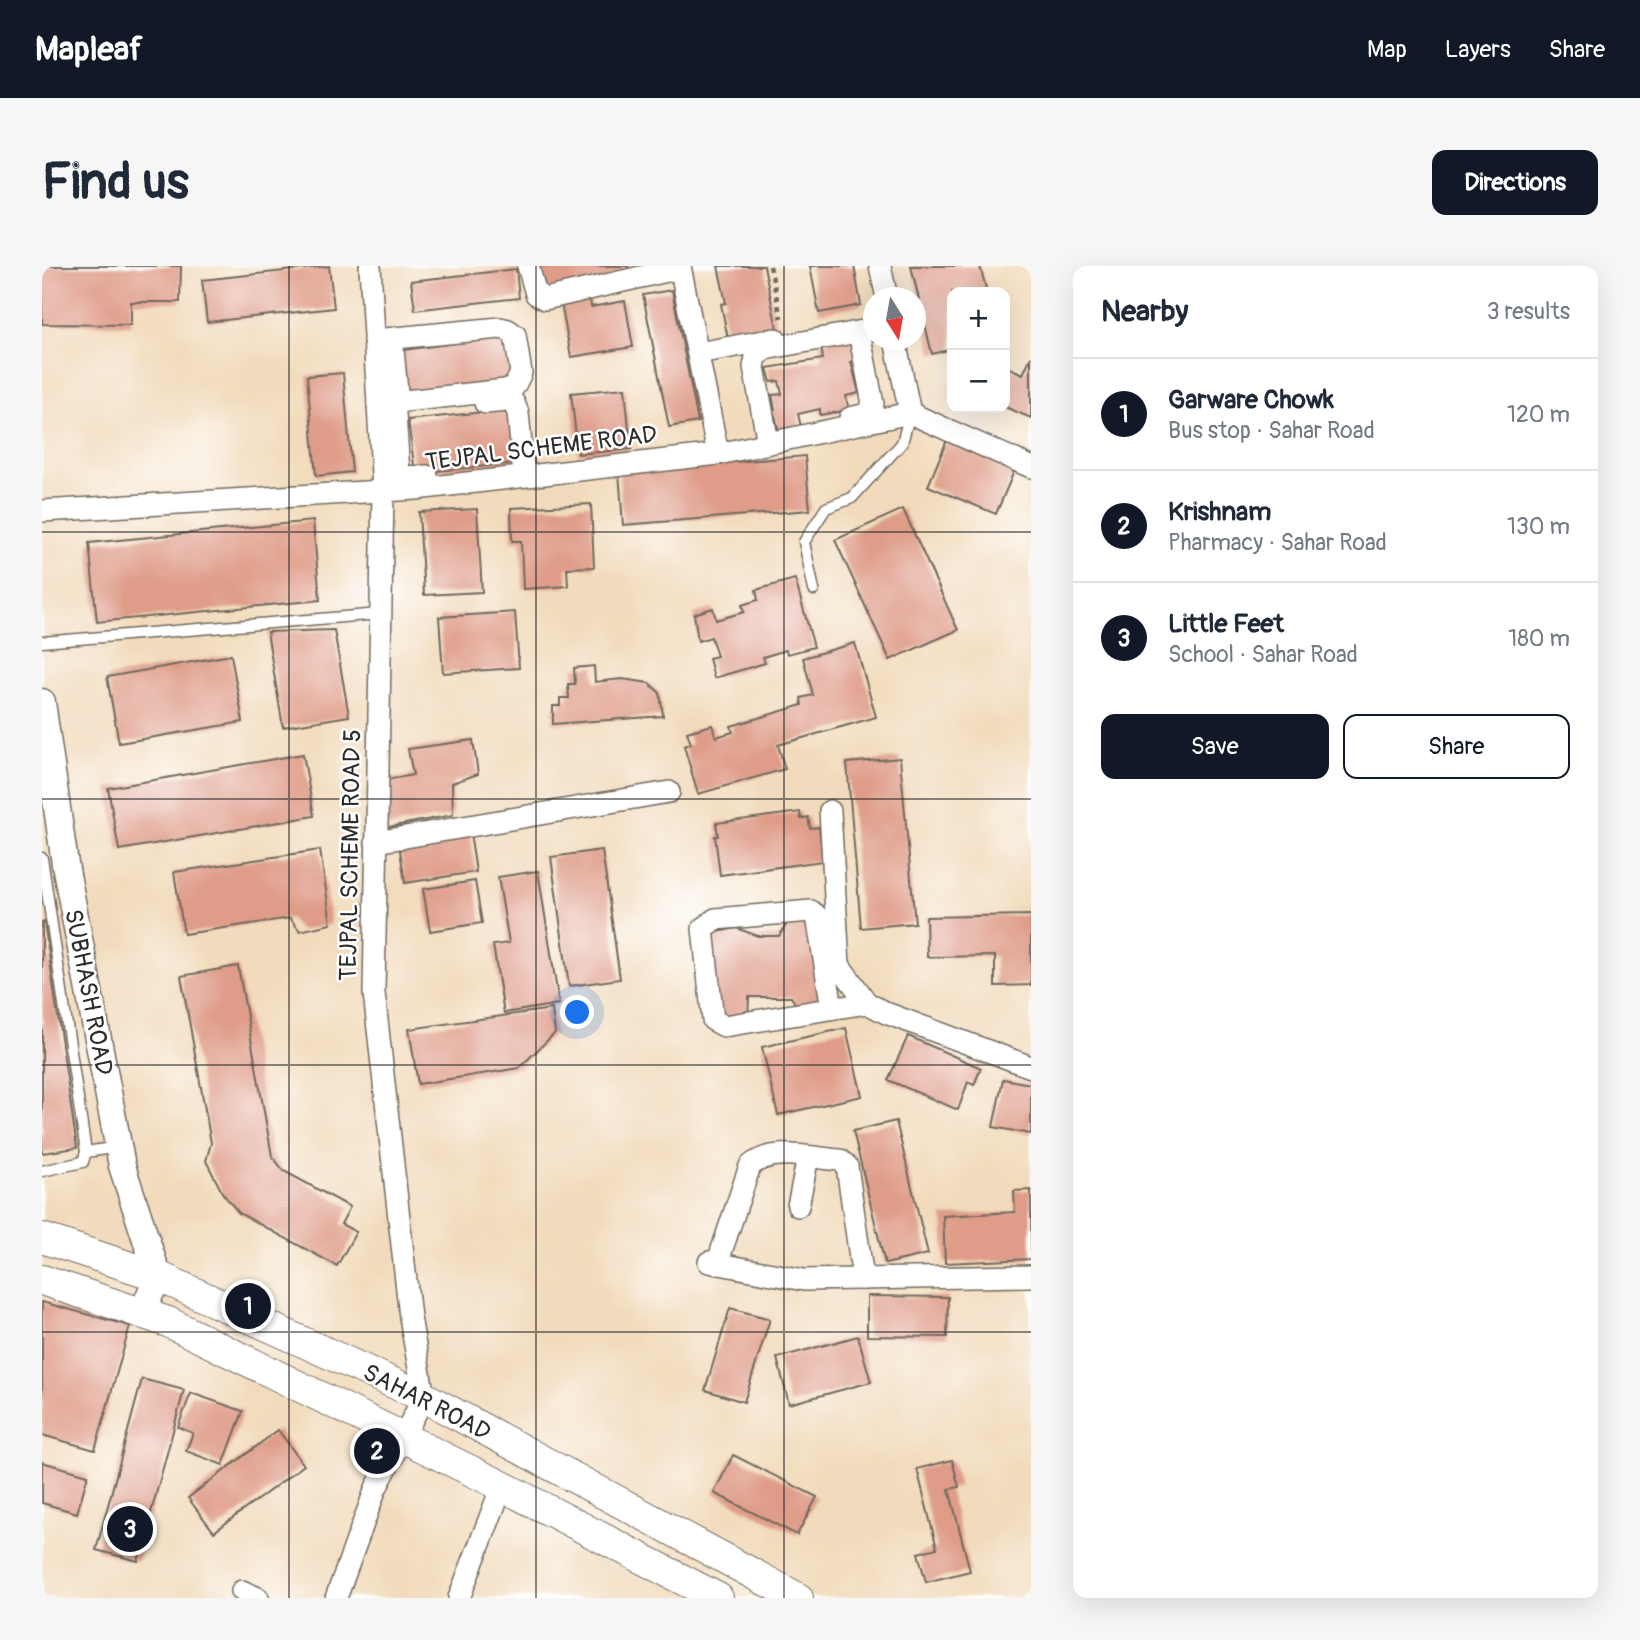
<!DOCTYPE html>
<meta charset="utf-8">
<style>
body{margin:0;font-family:Pangolin,sans-serif;background:#f6f6f7;color:#1f2937}
.controls{position:absolute;right:21px;top:21px;display:grid;overflow:hidden;border-radius:14px;box-shadow:0 7px 28px #0002}
.controls button{width:63px;height:63px;display:grid;place-items:center;padding:0;border:0;border-bottom:2px solid #e0e1e3;background:#fff;color:#1f2937;font:35px sans-serif}
.compass{position:absolute;left:821px;top:21px;width:63px;height:63px;border-radius:50%;background:#fff;box-shadow:0 7px 28px #0002;rotate:169deg}
.you{position:absolute;left:536px;top:747px;width:24px;height:24px;margin:-18px;border:5px solid #fff;border-radius:50%;background:#1a73e8;box-shadow:0 0 0 10px #1a73e833}
.badge{display:grid;place-items:center;width:46px;height:46px;border-radius:50%;background:#111827;color:#fff;font-size:23px;font-weight:700}
.pin{position:absolute;translate:-50% -50%;border:4px solid #fff;box-shadow:0 2px 7px #0006}
.list{margin:0;padding:0;list-style:none}
h2{display:flex;justify-content:space-between;align-items:center;height:91px;margin:0;padding:0 28px;font-size:30px}
h2 small{font-size:23px;font-weight:400;color:#747a83}
.list li{display:grid;grid-template-columns:46px 1fr auto;gap:21px;align-items:center;box-sizing:border-box;height:112px;padding:0 28px;border-top:2px solid #e0e1e3}
.list b{display:block;font-size:26px;white-space:nowrap}
.list p{margin:0;font-size:23px;white-space:nowrap;color:#747a83}
.list em{font-size:23px;font-style:normal;color:#747a83}
.actions{display:flex;gap:14px;padding:21px 28px}
.actions a{flex:1;padding:16px 0;border:2px solid #111827;border-radius:14px;text-align:center;font-size:24px;color:#111827}
.actions .main{background:#111827;color:#fff}
.map{position:relative;flex:none;width:989px;height:1332px;overflow:hidden;border-radius:14px}
header{display:flex;align-items:center;gap:42px;box-sizing:border-box;height:98px;padding:0 35px;background:#111827;color:#fff}
header strong{font-size:33px}
nav{display:flex;gap:38px;margin-inline-start:auto;font-size:24px}
.intro{display:flex;align-items:center;justify-content:space-between;box-sizing:border-box;height:168px;padding:0 42px}
h1{margin:0;font-size:49px}
.button{padding:18px 32px;border-radius:14px;background:#111827;color:#fff;font-size:24px;font-weight:700}
main{display:flex;gap:42px;padding:0 42px}
aside{flex:1;background:#fff;border-radius:14px;box-shadow:0 7px 28px #0002}
.map>svg:first-child{display:block}
</style>
<header>
<strong>Mapleaf</strong>
<nav><a>Map</a><a>Layers</a><a>Share</a></nav>
</header>
<div class="intro"><h1>Find us</h1><a class="button">Directions</a></div>
<main>
<div class="map">
<svg width="989" height="1332" viewBox="0 0 989 1332">
<rect width="100%" height="100%" fill="#fff"/>
<filter id="ink" filterUnits="userSpaceOnUse"><feTurbulence type="fractalNoise" baseFrequency=".0143" numOctaves="2"/><feDisplacementMap in="SourceGraphic" scale="14" xChannelSelector="R" yChannelSelector="G"/><feConvolveMatrix kernelMatrix="1 2 1 2 8 2 1 2 1" color-interpolation-filters="sRGB"/></filter>
<filter id="wash" filterUnits="userSpaceOnUse"><feTurbulence type="fractalNoise" baseFrequency=".00686" numOctaves="4" result="noise"/><feDisplacementMap in="SourceGraphic" scale="28" xChannelSelector="R" yChannelSelector="G"/><feGaussianBlur stdDeviation="1.57" result="paint"/><feColorMatrix in="noise" values="0 0 0 0 0 0 0 0 0 0 0 0 0 0 0 0 0 1.4 0 .05"/><feComposite in="paint" operator="in"/></filter>
<g filter="url(#wash)">
<rect width="100%" height="100%" fill="#f2dbbc"/>
<g id="blocks">
<g fill="#df9c88">
<path d="M0,0h139l-1,36h-49v23l-89,-1z"/>
<path d="M287,0l5,42 -127,14 -5,-42z"/>
<path d="M493,0h93l2,11 -89,15z"/>
<path d="M676,0h46l14,67 -49,11 -8,-40 5,-1z"/>
<path d="M768,0h44l7,39 -42,8z"/>
<path d="M869,0h69l7,26h-35v57l-20,5z"/>
<path d="M474,3l3,29 -104,12 -4,-29z"/>
<path d="M630,24l26,132 -29,5 -26,-132z"/>
<path d="M548,32l1,9 34,-6 8,46 -62,10 -10,-54z"/>
<path d="M812,69l6,26 -9,1 8,31 -13,3 3,14 -29,5v-6l-22,5 3,13 -22,4 -4,-15 -6,2 -2,-7 8,-1 -3,-15 10,-1 -3,-13 -8,1 -4,-14 56,-9 -3,-17z"/>
<path d="M467,70l5,46 -114,14 -4,-45z"/>
<path d="M989,91v61l-26,-11v-41l18,8z"/>
<path d="M301,107l9,99 -36,4 -9,-100z"/>
<path d="M583,122l6,61 -53,5 -7,-61z"/>
<path d="M471,143l5,54 -103,10 -7,-53z"/>
<path d="M905,174l68,29 -19,45 -68,-28z"/>
<path d="M763,190l5,54 -187,15 -4,-53z"/>
<path d="M549,238l3,63 -27,1 1,18 -45,3 -2,-48h-9l-1,-33z"/>
<path d="M435,243l5,83 -58,3 -5,-83z"/>
<path d="M861,243l55,121 -68,30 -55,-120z"/>
<path d="M271,255l7,79 -223,22 -8,-79z"/>
<path d="M753,313l19,68 -27,7 -1,-4 -23,7 2,6 -51,15 -5,-20 8,-2 -6,-19 -13,4 -4,-27 19,-6 3,12 28,-8 -2,-7 16,-5 -2,-10z"/>
<path d="M473,346l4,56 -76,5 -4,-56z"/>
<path d="M292,364l15,86 -66,11 -16,-95z"/>
<path d="M813,377l21,74 -98,28 7,24 -87,25 -14,-48 7,-2 -4,-12 25,-7 4,12 17,-5 -2,-6 71,-21 -1,-7 12,-3 -10,-37z"/>
<path d="M189,389l12,67 -124,21 -12,-66z"/>
<path d="M552,400l1,16 27,-3 27,4 11,10 3,23 -110,8v-18h7v-8h9l-1,-14h7l-1,-16z"/>
<path d="M431,474l5,34 -26,9 1,32 -70,13 2,-48 28,-5 -5,-26z"/>
<path d="M261,488l11,62 -195,34 -11,-62z"/>
<path d="M858,492l15,165 -54,5 -14,-165z"/>
<path d="M758,546l1,7 7,-2 2,11 9,-1 4,34 -103,14 -5,-39h3l-2,-13z"/>
<path d="M428,567l6,39 -71,11 -6,-39z"/>
<path d="M278,584l11,74 -31,7 -10,-13 -106,16 -10,-62z"/>
<path d="M560,584l18,129 -51,7 -18,-129z"/>
<path d="M496,605l21,133 -55,9 -11,-68 16,-2 -11,-66z"/>
<path d="M433,615l7,42 -52,8 -7,-42z"/>
<path d="M989,649v70l-36,1v-30l-68,1 -1,-40z"/>
<path d="M772,654l11,86h-28l-6,-9h-42l-1,23h-29l-11,-86 28,-6 22,8h21l9,-14z"/>
<path d="M2,655l33,227 -35,5v-231z"/>
<path d="M196,700l34,190 12,15 66,36 -9,17 15,8 -19,34 -98,-53 -16,-19 -17,-33 5,-18 -30,-167z"/>
<path d="M510,743l3,24 -36,35 -101,16 -9,-55z"/>
<path d="M804,762l16,68 -84,19 -16,-68z"/>
<path d="M866,770l73,32 -7,17 -6,-3 -10,28 -70,-30z"/>
<path d="M961,813l28,5v50l-38,-7z"/>
<path d="M854,855l32,133 -43,10 -32,-133z"/>
<path d="M989,924v69l-86,4 -2,-47 72,-4 -1,-21z"/>
<path d="M825,1030l81,1 -1,40 -80,-1z"/>
<path d="M0,1036l88,24 -35,124 -53,-15z"/>
<path d="M688,1042l40,11 -26,83 -39,-12z"/>
<path d="M816,1070l13,46 -82,22 -12,-46z"/>
<path d="M100,1113l42,11 -46,171 -42,-11z"/>
<path d="M149,1127l52,18 -20,54 -37,-14 7,-18 -15,-6z"/>
<path d="M236,1164l26,35 -90,67 -26,-34z"/>
<path d="M691,1189l84,42 -20,38 -83,-42z"/>
<path d="M910,1194l7,27 -10,2 21,82 -44,11 -8,-29 19,-5 -20,-79z"/>
<path d="M0,1196l46,13 -11,38 -35,-10z"/>
</g>
</g>
</g>
<g filter="url(#ink)">
<use href="#blocks" fill-opacity="0" stroke="#71695e" stroke-width="2"/>
<g fill="none" stroke-linecap="round" stroke-linejoin="round">
<g stroke="#71695e" stroke-width="13">
<g id="service">
<path d="M772,324l-10,-48 22,-34 26,-10 50,-55 8,-30"/>
<path d="M0,376l338,-28"/>
<path d="M0,592l44,294"/>
<path d="M0,905l41,-9 3,-10 32,-5"/>
</g>
</g>
<g stroke="#71695e" stroke-width="24">
<g id="minor">
<path d="M486,0l8,28 9,5 135,-31"/>
<path d="M638,0l38,188"/>
<path d="M838,0l7,32"/>
<path d="M350,73l6,63"/>
<path d="M332,74l126,-12 8,2 7,5 6,38 -7,14 -9,3 -127,14"/>
<path d="M853,74l15,73"/>
<path d="M656,87l77,-14"/>
<path d="M443,137l22,-2 7,2 4,10 6,62"/>
<path d="M353,148l4,58 5,5 23,-1"/>
<path d="M808,152l17,-4 6,-10 -14,-72"/>
<path d="M726,177l-14,-76 2,-10 9,-8 109,-20"/>
<path d="M0,245l374,-22 302,-35 192,-41 121,54"/>
<path d="M788,545l9,154 28,38 19,10 145,54"/>
<path d="M334,576l293,-50"/>
<path d="M790,742l-15,-92 -6,-5 -96,8 -12,10 10,91 11,6 143,-23"/>
<path d="M756,940l10,-49"/>
<path d="M667,996l95,18 227,-4"/>
<path d="M675,998l33,-98c23,-20 61,-8 90,-6l7,6 16,113"/>
<path d="M200,1325l16,7"/>
<path d="M294,1332l40,-110 48,-91 -14,-80 -36,-324 9,-502 -13,-225"/>
<path d="M417,1332l43,-112"/>
</g>
</g>
<g stroke="#71695e" stroke-width="29">
<path id="tertiary" d="M0,436l23,162 57,302 36,110 -16,37"/>
</g>
<g stroke="#71695e" stroke-width="32">
<g id="secondary">
<path d="M0,972l116,38 266,121 374,201"/>
<path d="M0,1014l126,42 334,164 216,112"/>
</g>
</g>
<path stroke="#71695e" stroke-width="4.5" stroke-dasharray="5 5" stroke-linecap="butt" d="M728,0l11,52"/>
<use href="#service" stroke="#fff" stroke-width="10"/>
<use href="#minor" stroke="#fff" stroke-width="21"/>
<use href="#tertiary" stroke="#fff" stroke-width="26"/>
<use href="#secondary" stroke="#fff" stroke-width="30"/>
</g>
</g>
<path fill="none" stroke="#2b2b2b" stroke-width="2" stroke-opacity="0.55" d="M247,0v1332M494,0v1332M742,0v1332M0,266h989M0,533h989M0,799h989M0,1066h989"/>
<g text-anchor="middle" stroke-width="5" stroke-linejoin="round" paint-order="stroke">
<g font-size="24" fill="#2b2b2b" stroke="#fff">
<text transform="translate(499 182) rotate(-7)" y="8">TEJPAL SCHEME ROAD</text>
<text transform="translate(308 589) rotate(-89)" y="8">TEJPAL SCHEME ROAD 5</text>
<text transform="translate(47 726) rotate(79)" y="8">SUBHASH ROAD</text>
<text transform="translate(385 1136) rotate(27)" y="8">SAHAR ROAD</text>
</g>
</g>
</svg>
<div class="controls">
<button>+</button>
<button>−</button>
</div>
<svg class="compass" viewBox="-18 -18 36 36"><path d="M0-13l5 13h-10z" fill="#e53935"/><path d="M0 13l5-13h-10z" fill="#747a83"/></svg>
<div class="you"></div>
<div class="pin badge" style="left:206px;top:1040px">1</div>
<div class="pin badge" style="left:335px;top:1185px">2</div>
<div class="pin badge" style="left:88px;top:1263px">3</div>
</div>
<aside>
<h2>Nearby<small>3 results</small></h2>
<ul class="list">
<li><span class="badge">1</span><div><b>Garware Chowk</b><p>Bus stop · Sahar Road</p></div><em>120 m</em></li>
<li><span class="badge">2</span><div><b>Krishnam</b><p>Pharmacy · Sahar Road</p></div><em>130 m</em></li>
<li><span class="badge">3</span><div><b>Little Feet</b><p>School · Sahar Road</p></div><em>180 m</em></li>
</ul>
<div class="actions"><a class="main">Save</a><a>Share</a></div>
</aside>
</main>
